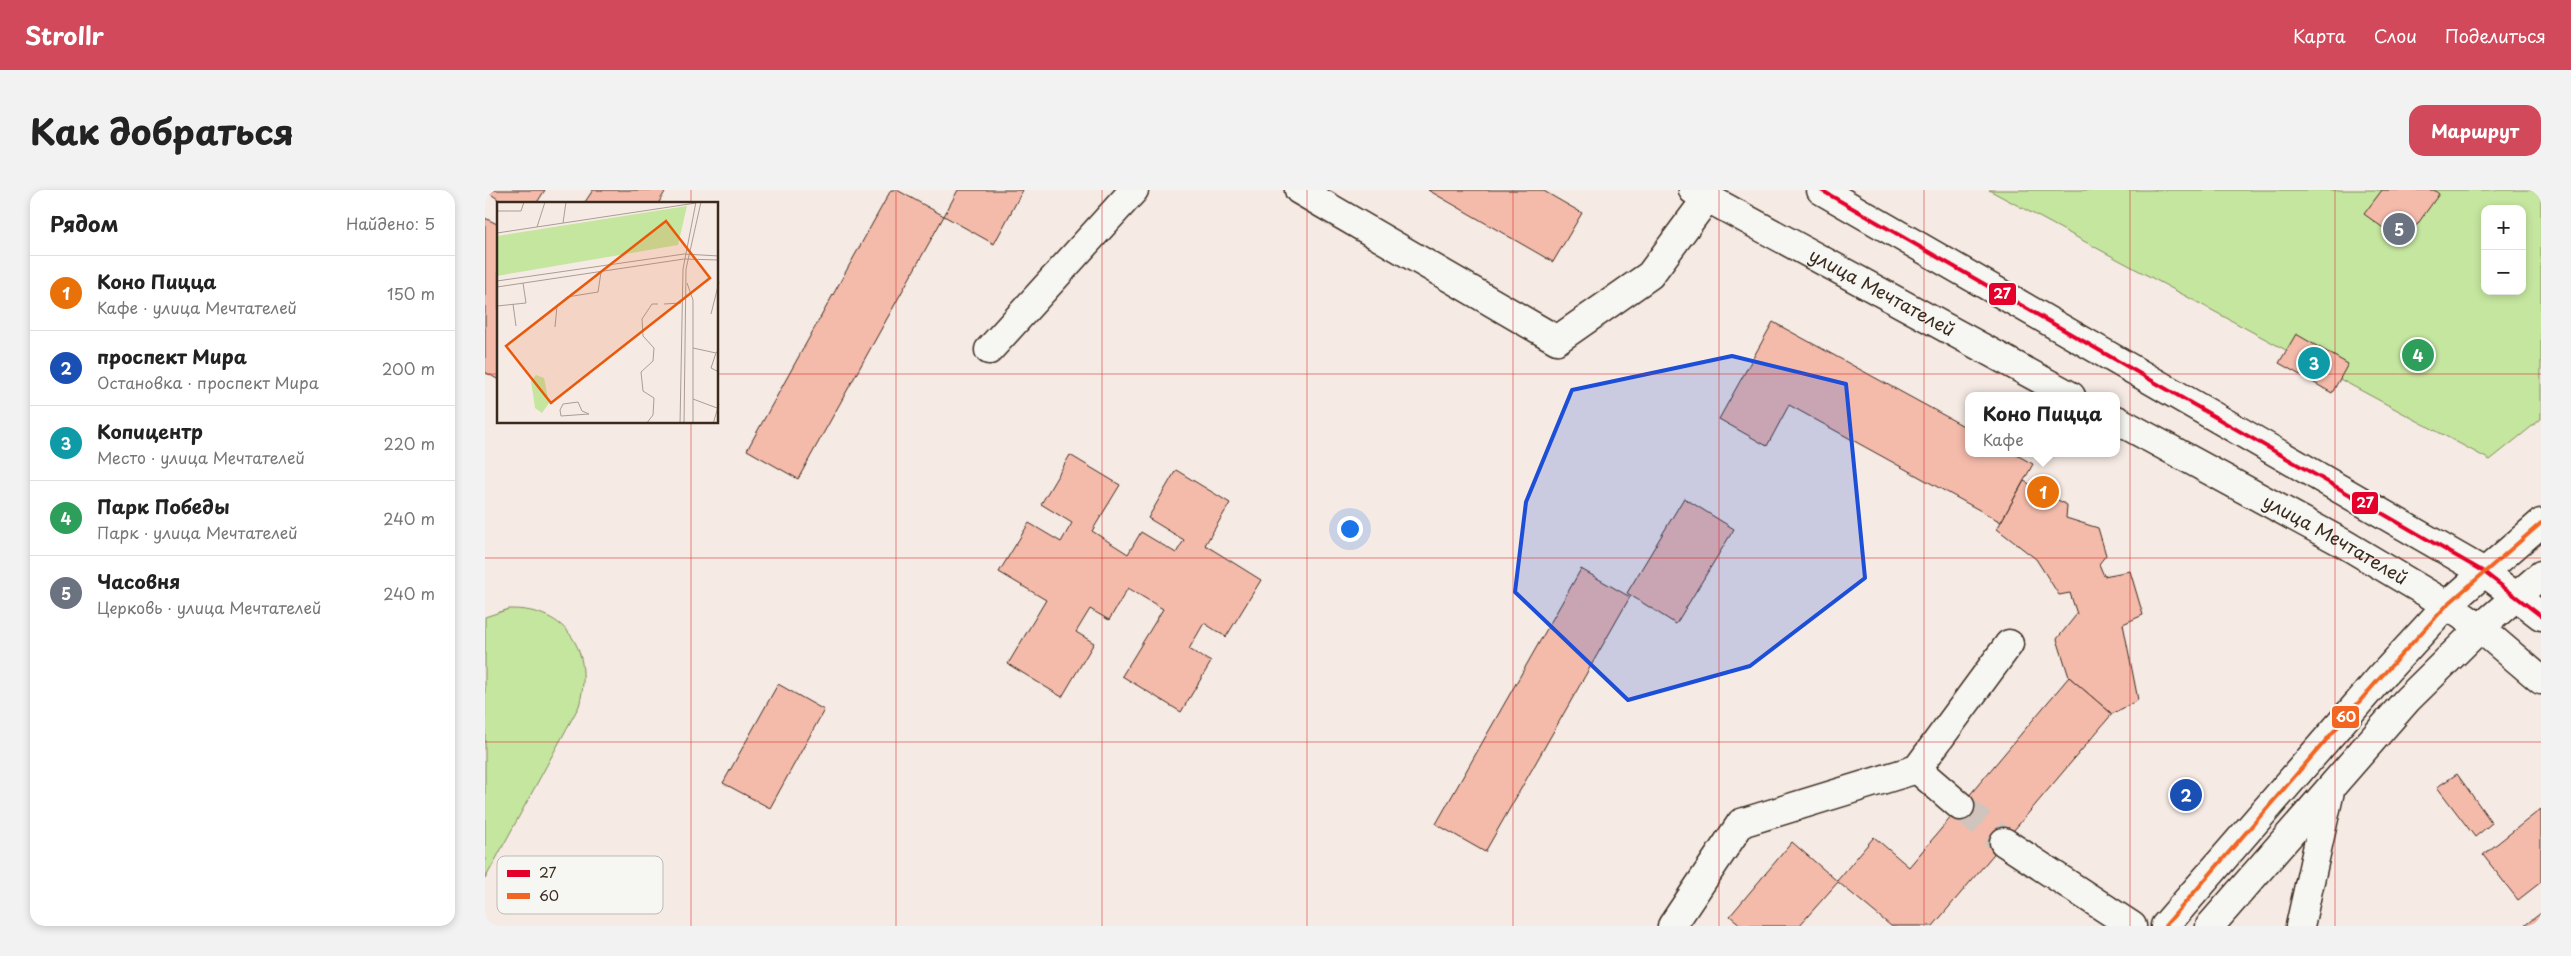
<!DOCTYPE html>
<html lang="ru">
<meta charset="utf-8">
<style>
body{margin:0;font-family:"Playpen Sans",sans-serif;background:#f2f2f2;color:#222}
.controls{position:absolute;right:15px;top:15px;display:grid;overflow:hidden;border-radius:10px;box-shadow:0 2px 8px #0003}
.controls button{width:45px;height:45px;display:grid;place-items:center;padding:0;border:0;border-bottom:1px solid #e0e0e0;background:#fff;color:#222;font:25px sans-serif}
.you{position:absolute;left:864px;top:338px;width:18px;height:18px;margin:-12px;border:4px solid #fff;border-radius:50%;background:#1a73e8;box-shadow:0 0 0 8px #1a73e833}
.badge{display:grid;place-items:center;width:32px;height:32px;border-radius:50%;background:#d1495b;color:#fff;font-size:16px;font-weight:700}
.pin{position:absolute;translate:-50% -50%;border:2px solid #fff;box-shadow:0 1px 5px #0006}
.popup{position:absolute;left:1480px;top:202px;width:155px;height:65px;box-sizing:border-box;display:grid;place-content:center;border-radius:10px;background:#fff;filter:drop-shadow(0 1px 4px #0005);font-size:16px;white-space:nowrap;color:#767676}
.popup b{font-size:19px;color:#222}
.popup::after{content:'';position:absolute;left:50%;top:100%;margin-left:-10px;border:10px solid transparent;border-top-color:#fff}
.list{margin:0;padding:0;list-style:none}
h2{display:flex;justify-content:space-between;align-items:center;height:65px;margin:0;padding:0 20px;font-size:21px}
h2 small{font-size:16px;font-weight:400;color:#767676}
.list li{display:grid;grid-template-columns:32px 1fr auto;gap:15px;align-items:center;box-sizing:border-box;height:75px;padding:0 20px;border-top:1px solid #e0e0e0}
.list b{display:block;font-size:19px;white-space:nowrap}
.list p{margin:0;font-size:16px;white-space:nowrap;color:#767676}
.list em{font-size:16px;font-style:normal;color:#767676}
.map{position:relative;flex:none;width:2056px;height:736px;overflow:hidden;border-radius:15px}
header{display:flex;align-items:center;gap:30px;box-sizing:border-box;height:70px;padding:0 25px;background:#d1495b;color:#fff}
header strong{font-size:24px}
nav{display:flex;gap:28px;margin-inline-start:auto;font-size:18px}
.intro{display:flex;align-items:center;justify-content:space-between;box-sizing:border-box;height:120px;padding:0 30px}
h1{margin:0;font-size:35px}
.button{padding:12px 22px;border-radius:15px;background:#d1495b;color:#fff;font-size:18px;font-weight:700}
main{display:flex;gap:30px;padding:0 30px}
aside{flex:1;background:#fff;border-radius:15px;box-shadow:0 2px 8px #0003}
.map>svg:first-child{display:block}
</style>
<header>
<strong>Strollr</strong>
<nav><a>Карта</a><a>Слои</a><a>Поделиться</a></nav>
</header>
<div class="intro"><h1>Как добраться</h1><a class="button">Маршрут</a></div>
<main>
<aside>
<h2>Рядом<small>Найдено: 5</small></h2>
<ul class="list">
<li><span class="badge" style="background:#e8710a">1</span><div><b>Коно Пицца</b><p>Кафе · улица Мечтателей</p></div><em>150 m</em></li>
<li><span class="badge" style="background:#1a4fb4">2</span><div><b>проспект Мира</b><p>Остановка · проспект Мира</p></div><em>200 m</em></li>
<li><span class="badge" style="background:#0f9aa8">3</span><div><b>Копицентр</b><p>Место · улица Мечтателей</p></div><em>220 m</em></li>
<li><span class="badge" style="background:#2e9e5b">4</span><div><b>Парк Победы</b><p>Парк · улица Мечтателей</p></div><em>240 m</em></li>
<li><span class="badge" style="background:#6b7280">5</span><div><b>Часовня</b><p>Церковь · улица Мечтателей</p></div><em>240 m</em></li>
</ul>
</aside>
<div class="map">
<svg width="2056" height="736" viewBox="0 0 2056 736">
<rect width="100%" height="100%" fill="#f6eae4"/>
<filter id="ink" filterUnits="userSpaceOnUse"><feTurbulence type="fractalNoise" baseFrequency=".02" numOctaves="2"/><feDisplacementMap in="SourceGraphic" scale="10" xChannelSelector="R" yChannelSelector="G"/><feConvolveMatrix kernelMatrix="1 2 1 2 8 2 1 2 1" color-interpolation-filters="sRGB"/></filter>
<g filter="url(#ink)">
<g fill="#c5e69f" stroke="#80885e" fill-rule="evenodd">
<path d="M1504,0h552v229l-51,41zM2000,19h37v82h-37z"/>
<path d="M24,419c59,-1 85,43 70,97l-94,173v-262z"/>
</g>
<g fill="#f4bbab" stroke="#3b2a1e">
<path d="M0,0h60l-9,14h-31z"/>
<path d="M108,0h73l-8,14h-70l-3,-2z"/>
<path d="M406,0h6l47,26 -146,263 -51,-29z"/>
<path d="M473,0h65l-29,54 -50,-28z"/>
<path d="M943,0h114l40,23 -29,49z"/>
<path d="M1897,0h52l5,4 -35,49 -40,-29z"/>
<path d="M0,28l14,7v155l-14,-8z"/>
<path d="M1288,132l196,107v24h44l20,11 -32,58 -212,-117 -22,41 -48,-27z"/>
<path d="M1811,144l52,30 -16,29 -53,-30z"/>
<path d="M585,265l50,30 -28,46 36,23 13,-22 35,21 8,-13 -36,-22 28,-48 54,33 -25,42 56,35 -35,57 -22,-14 -15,26 22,13 -30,50 -59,-36 41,-67 -35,-21 -19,32 -19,-11 -14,23 18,11 -32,54 -54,-33 38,-64 -47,-28 30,-49 32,19 11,-19 -31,-19z"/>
<path d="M1539,291l43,24 -1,13 32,10 8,27 -7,9 5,12 26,-5 13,44 -20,9 15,76 -26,14 -43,-37 -12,-38 20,-25 -7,-21 -11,2 -23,-36 -39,-30z"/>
<path d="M1199,308l50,31 -58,95 -49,-31z"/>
<path d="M1096,379l49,28 -145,255 -49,-28z"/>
<path d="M1584,487l43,37 -179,212h-42l-53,-44 -39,44h-57l-12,-10 62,-74 45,39 37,-44 35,30z"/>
<path d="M293,494l46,26 -54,98 -47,-25z"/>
<path d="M1972,584l35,49 -17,14 -38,-50z"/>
<path d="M2056,619v73l-23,18 -35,-45z"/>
<path d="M2056,723v13h-17z"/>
</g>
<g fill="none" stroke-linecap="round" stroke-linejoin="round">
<path stroke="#d1c4bc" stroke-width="28" stroke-dasharray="28 14" stroke-linecap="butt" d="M1475,616l44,36"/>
<g stroke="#3b2a1e" stroke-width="31">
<g id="minor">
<path d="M814,0l258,150 93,-65 57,-77"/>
<path id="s1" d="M1208,0l378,206"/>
<path d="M1336,0l663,382 57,44"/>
<path d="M504,160l145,-160"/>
<path id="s2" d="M1632,230l226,123 104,62 33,23 61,52"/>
<path d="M1432,579l92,-125"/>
<path d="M1519,652l128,84"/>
<path d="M1187,736l69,-103 176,-54 43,37"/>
<path d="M1680,736l214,-247 68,-74 94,-82"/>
<path d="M1725,736l197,-226 73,-72 61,-53"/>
<path d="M1815,736l30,-135"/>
</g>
</g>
<use href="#minor" stroke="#f6f6f2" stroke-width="28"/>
<g stroke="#f6f6f2" stroke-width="8">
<path id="bus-1" d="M1336,0l663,382 57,44"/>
</g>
<g stroke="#f6f6f2" stroke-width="8">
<path id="bus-2" d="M1680,736l214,-247 68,-74 94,-82"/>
</g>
<use href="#bus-1" stroke="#e4002b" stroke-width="4"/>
<use href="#bus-2" stroke="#f26522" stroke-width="4"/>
</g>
</g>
<path fill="#1d4ed8" fill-opacity="0.2" stroke="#1d4ed8" stroke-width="4" stroke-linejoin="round" d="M1247,166l114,28 19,194 -115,88 -122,34 -113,-108 11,-90 46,-112z"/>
<path fill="none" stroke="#d62828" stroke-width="1" stroke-opacity="0.55" d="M206,0v14M411,0v736M617,0v736M822,0v736M1028,0v736M1234,0v736M1439,0v736M1645,0v736M1850,0v736M0,184h14M232,184h1824M206,232v504M0,368h2056M0,552h2056"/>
<g text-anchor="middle" stroke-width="4" stroke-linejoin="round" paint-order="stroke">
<g font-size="18" fill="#3b2a1e" stroke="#f6f6f2">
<text dy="6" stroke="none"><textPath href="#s1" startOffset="215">улица Мечтателей</textPath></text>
<text dy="6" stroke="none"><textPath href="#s2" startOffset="249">улица Мечтателей</textPath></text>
</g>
</g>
<g transform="translate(12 12)">
<rect width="221" height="221" fill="#f6eae4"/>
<path d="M190,4l-9,39 -181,31v-40zM39,173l8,3 5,25 -7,10 -7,-5 -4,-27z" fill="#c5e69f"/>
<path fill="none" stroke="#ab9d95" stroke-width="1" d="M1,9h23l3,-9M66,21l3,-21M40,25l8,-25M0,31l199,-30M0,79l187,-27 35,2M190,81l6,17v124M0,85l187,-28 35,1M16,102l3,22M167,102l17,-1M0,104l29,-3 -3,-20M214,112l8,-32M58,125l2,-21 10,-9 31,-5 3,-20M196,146l23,5 3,-4M219,151l-5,15 8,4M196,197l24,9M81,200l4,9 7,3 -28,2 -1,-6 3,-6zM149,222l7,-9 1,-17 -11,-7 -2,-19 12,-11 1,-13 -11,-12 -1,-17 10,-15h6M183,222l3,-155 13,-67M187,222l2,-155 15,-67M216,222l6,-20"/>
<path fill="#e8590c" fill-opacity="0.15" stroke="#e8590c" stroke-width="2.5" d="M169,19l44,57 -159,125 -45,-57z"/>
<rect width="221" height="221" fill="none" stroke="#3b2a1e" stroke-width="2.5"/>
</g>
<rect x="12" y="666" width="166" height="58" rx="8" fill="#f6f6f2" stroke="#beb9b2" stroke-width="1"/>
<rect x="22" y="680" width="23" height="7" fill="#e4002b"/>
<rect x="22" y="703" width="23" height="6" fill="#f26522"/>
<g font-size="14" fill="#3b2a1e">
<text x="54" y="688">27</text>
<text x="54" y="711">60</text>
</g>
<g stroke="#f6f6f2" stroke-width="2">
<rect x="1503" y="92" width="29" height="24" rx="5" fill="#e4002b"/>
<rect x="1866" y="301" width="28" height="24" rx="5" fill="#e4002b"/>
<rect x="1846" y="515" width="29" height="24" rx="5" fill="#f26522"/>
</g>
<g font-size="14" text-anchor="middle" font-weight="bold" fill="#fff">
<text x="1517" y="109">27</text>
<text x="1880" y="318">27</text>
<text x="1861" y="532">60</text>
</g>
</svg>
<div class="controls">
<button>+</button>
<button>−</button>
</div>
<div class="you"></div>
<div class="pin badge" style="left:1558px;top:302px;background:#e8710a">1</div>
<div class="popup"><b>Коно Пицца</b>Кафе</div>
<div class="pin badge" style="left:1701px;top:605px;background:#1a4fb4">2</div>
<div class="pin badge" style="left:1829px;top:173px;background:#0f9aa8">3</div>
<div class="pin badge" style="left:1933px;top:165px;background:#2e9e5b">4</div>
<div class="pin badge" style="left:1914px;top:39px;background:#6b7280">5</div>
</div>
</main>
